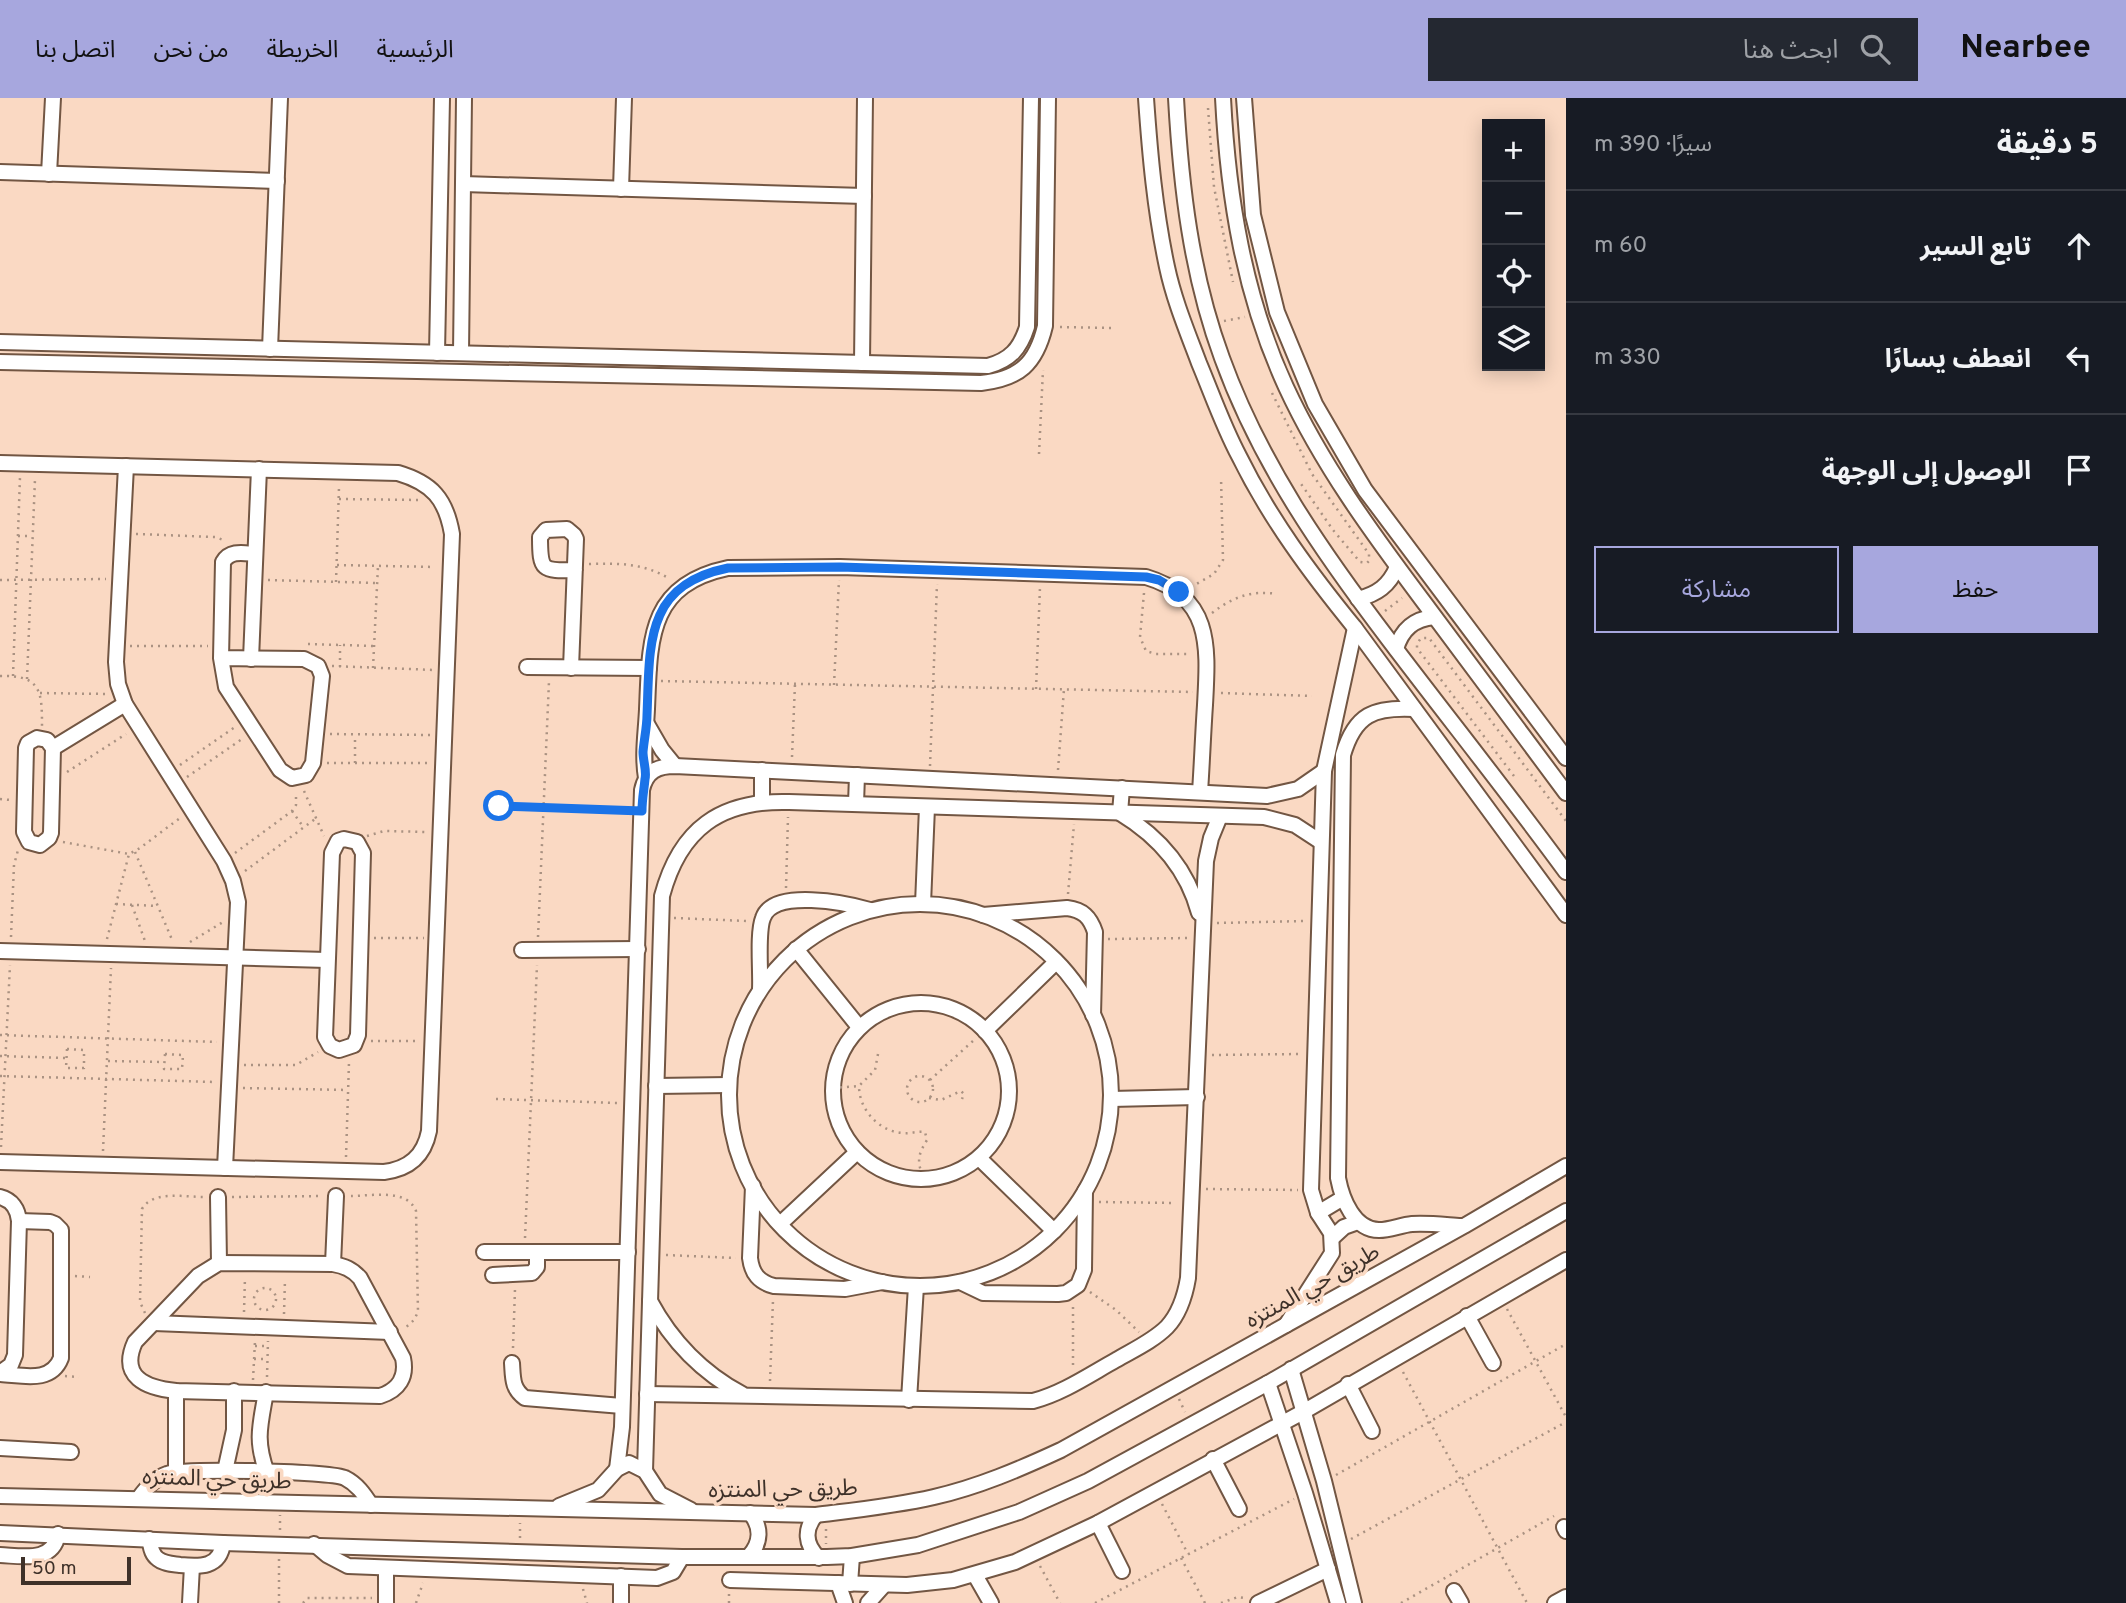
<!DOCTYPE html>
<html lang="ar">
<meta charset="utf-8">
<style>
body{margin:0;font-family:Overpass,"Noto Sans Arabic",sans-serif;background:#242831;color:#f1f3f6;direction:rtl}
.controls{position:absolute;right:21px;top:21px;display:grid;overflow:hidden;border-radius:0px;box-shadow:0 4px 18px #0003}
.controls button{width:63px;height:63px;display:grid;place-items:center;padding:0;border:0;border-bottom:2px solid #363941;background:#171b24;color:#f1f3f6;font:35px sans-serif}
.scale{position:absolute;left:21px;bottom:18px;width:110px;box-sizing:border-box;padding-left:7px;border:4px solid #3e3129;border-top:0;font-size:19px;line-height:24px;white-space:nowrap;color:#3e3129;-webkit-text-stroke:5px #fad9c3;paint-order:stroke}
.stop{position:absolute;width:21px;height:21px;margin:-16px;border:5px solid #1a73e8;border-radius:50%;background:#fff}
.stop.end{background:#1a73e8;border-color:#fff;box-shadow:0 2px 7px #0008}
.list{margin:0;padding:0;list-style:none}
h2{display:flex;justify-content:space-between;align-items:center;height:91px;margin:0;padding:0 28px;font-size:30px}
h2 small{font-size:23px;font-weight:400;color:#9ea1a6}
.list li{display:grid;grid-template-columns:46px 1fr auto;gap:21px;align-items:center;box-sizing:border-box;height:112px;padding:0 28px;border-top:2px solid #363941}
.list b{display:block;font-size:26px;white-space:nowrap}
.list em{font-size:23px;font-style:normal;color:#9ea1a6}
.actions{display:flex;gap:14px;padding:21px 28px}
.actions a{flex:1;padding:16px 0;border:2px solid #a7a7de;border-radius:0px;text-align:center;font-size:24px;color:#a7a7de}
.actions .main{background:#a7a7de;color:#111}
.icon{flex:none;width:38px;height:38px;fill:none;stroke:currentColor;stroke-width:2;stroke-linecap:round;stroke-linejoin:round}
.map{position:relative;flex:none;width:1566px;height:1505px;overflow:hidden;direction:ltr}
header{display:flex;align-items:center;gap:42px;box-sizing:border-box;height:98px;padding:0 35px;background:#a7a7de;color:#111}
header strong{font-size:33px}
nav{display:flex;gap:38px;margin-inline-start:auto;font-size:24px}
.search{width:490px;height:63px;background:#242831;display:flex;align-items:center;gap:18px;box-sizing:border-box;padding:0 24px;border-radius:0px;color:#9ea1a6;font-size:26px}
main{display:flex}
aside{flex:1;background:#171b24}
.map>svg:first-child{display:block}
</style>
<header>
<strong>Nearbee</strong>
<div class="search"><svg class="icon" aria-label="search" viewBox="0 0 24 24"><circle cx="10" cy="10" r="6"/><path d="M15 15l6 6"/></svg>ابحث هنا</div>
<nav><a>الرئيسية</a><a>الخريطة</a><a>من نحن</a><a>اتصل بنا</a></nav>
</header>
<main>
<aside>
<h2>5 دقيقة<small>سيرًا · 390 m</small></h2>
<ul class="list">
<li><svg class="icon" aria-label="ahead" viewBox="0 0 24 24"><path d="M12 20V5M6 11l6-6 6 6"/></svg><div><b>تابع السير</b></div><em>60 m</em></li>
<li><svg class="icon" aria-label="left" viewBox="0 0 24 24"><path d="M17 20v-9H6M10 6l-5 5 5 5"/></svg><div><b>انعطف يسارًا</b></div><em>330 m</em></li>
<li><svg class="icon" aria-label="arrive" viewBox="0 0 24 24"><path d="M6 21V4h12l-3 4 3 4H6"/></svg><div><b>الوصول إلى الوجهة</b></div></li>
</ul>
<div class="actions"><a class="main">حفظ</a><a>مشاركة</a></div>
</aside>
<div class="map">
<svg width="1566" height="1505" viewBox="0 0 1566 1505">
<rect width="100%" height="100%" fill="#fad9c3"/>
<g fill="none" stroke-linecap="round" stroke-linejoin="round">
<g stroke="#725643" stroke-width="18">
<g id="minor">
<path d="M1146,0c4,57 9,113 21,169 7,33 20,64 32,96 13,31 24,63 40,93 31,63 72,118 116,172l211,287"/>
<path d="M1176,0c5,89 15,176 46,260 38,105 100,194 167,282 59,78 120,154 177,232"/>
<path d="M1223,0c5,99 21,198 63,289 36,78 86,146 137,214 47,64 95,128 143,192"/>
<path d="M1244,0l9,117 24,97 38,92 50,86 201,268"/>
<path d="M0,74l277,9"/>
<path d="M49,76l4,-76"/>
<path d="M463,86l401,12"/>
<path d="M621,91l3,-91"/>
<path d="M0,244l988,24c22,-6 32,-17 39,-39l4,-229"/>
<path d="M270,251l10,-251"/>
<path d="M437,255l5,-255"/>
<path d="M461,255l3,-255"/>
<path d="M0,264l981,21c38,-4 55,-19 64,-57l3,-228"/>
<path d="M862,265l3,-265"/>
<path d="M0,365l398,10c34,10 48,26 54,61l-23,597c-5,25 -20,38 -45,41l-384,-10"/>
<path d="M126,368l-10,196 2,22 7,20 99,157 9,20 5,21 -13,266"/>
<path d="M1358,501c19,-5 31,-13 39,-32"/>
<path d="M1396,551c6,-20 18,-30 38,-32"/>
<path d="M221,560l5,29 54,83 12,8 14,-3 7,-12 9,-87 -4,-10 -14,-7 -83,-1 2,-96c7,-12 20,-9 32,-8"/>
<path d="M251,561l8,-190"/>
<path d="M527,569l122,1"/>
<path d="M571,570l5,-129 -2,-4 -7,-6 -21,1 -6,7c0,34 2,34 35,33"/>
<path d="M1414,611c-40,-2 -59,5 -71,46l-5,423c4,21 16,52 41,52 11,0 22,-5 33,-6 16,-1 33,1 49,2"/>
<path d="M647,626l15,26 13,16"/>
<path d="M37,640l10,2 6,8 -2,85 -2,5 -9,7 -11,-3 -5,-10 2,-84 2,-5z"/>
<path d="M53,650l72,-44"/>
<path d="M646,680c-4,-24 0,-45 1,-69 3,-68 0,-124 81,-141l112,-1 306,10c67,20 62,71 59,128 -2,29 -3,58 -5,87"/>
<path d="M1122,690l-2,25c38,23 67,55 79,100"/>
<path d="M762,703v-31"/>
<path d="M856,706l1,-29"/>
<path d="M344,741l13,3 6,11 -5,182 -4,10 -15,5 -9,-4 -5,-9 7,-184 6,-12z"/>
<path d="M923,806l4,-97"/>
<circle cx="920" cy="997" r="191"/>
<path d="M983,817l84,-7c16,2 23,9 28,24l-2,83"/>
<path d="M796,851l63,78"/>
<path d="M522,852l116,-1"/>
<path d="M0,853l327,9"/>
<path d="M760,891c1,-17 -3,-56 3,-71 10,-30 84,-15 107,-8"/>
<circle cx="921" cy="993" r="88"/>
<path d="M985,933l71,-69"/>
<path d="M656,988l73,-1"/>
<path d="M1111,1001l86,-2"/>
<path d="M979,1060l75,73"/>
<path d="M753,1088l-3,72c2,16 9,24 24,28l71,3 37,-7"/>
<path d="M0,1099c12,3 18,12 19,24l-4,134 -4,10 -11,8"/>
<path d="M218,1099l1,66"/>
<path d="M1318,1115l25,-15"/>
<path d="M780,1126l77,-72"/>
<path d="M1332,1140l12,-11 14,-5"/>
<path d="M484,1154h144"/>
<path d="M219,1165l114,1c11,2 19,5 27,14l43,80c4,19 -4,32 -23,38l-204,-5c-30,-3 -57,-14 -41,-49l63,-66z"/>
<path d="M333,1166l3,-68"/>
<path d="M493,1177l39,-2 5,-6v-15"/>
<path d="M960,1184l23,11 75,1 8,-1 12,-8 6,-15 1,-79"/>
<path d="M650,1203c22,41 51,71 92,93"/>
<path d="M1467,1218l26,47"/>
<path d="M154,1225l236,9"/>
<path d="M1286,1227l46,-72 -1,-20 -13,-20 -7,-23 13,-419 31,-143"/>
<path d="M512,1265c1,15 0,26 13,35l97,8"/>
<path d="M1291,1271l33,112 30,122"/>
<path d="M0,1276c22,1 51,10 61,-16v-128l-6,-6 -5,-2 -31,-1"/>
<path d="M1268,1285l37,110 33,110"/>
<path d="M1348,1286l24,47"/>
<path d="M176,1293v81"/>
<path d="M266,1294c-6,34 -11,48 1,81"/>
<path d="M647,1296l386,7c30,-8 56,-26 83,-41 17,-10 37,-19 51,-33 13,-14 18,-31 21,-49l18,-417 5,-23 9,-22"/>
<path d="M909,1302l7,-114"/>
<path d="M0,1350l71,4"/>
<path d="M1213,1361l26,50"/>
<path d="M617,1371l5,-42 20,-637c4,-19 16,-24 33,-24l592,30 31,-7 26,-18"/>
<path d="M225,1373l9,-41v-39"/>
<path d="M645,1373l17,-575c18,-67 58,-96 127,-94l475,15 31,8 26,17"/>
<path d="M0,1398l816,19c40,-5 79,-9 118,-18 44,-10 86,-28 127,-47l403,-224 102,-60"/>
<path d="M139,1400c7,-10 16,-20 28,-24 16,-6 163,-3 178,4 12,6 19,16 26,27"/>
<path d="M559,1408l39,-16 19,-21 12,-6 16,8 15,23 31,16"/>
<path d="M816,1417c-12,14 -11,30 3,43"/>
<path d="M1098,1425l24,48"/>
<path d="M1564,1429l2,4"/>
<path d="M0,1435l223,10 459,14h145l25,-1 66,-11 101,-33 69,-31 180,-98 298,-172"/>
<path d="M149,1441c2,8 2,15 9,20 6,5 15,5 22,6 20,2 40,3 43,-22"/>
<path d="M314,1446l13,11 21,11 309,12 16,-6 9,-15"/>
<path d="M0,1457c23,1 53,8 58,-21"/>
<path d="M749,1458c12,-13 13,-29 1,-43"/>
<path d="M975,1477l16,28"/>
<path d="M730,1482l177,5 46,-5 62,-18 83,-39 205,-111 263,-152"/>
<path d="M838,1485l7,20"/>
<path d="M850,1486l2,-28"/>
<path d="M1454,1493l7,12"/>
<path d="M190,1505l2,-37"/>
<path d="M386,1505v-35"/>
<path d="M621,1505v-27"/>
<path d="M868,1505l16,-18"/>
<path d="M1258,1505l70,-34"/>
<path d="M1555,1505l11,-6"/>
</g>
</g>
<g stroke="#aa9282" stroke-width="2.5" stroke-dasharray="2 5" stroke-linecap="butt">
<path d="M1208,10l6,79 19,95"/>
<path d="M1224,223l21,-4"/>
<path d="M1060,229l54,1"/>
<path d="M1272,295l40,81 57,80v7l-2,2 -7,-1 -27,-32 -34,-49"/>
<path d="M1039,356l4,-84"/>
<path d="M339,401l81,1"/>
<path d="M136,436l79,3 11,4"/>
<path d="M18,438h14"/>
<path d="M589,466c29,-1 55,-1 81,15"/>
<path d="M337,467l98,2"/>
<path d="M0,482l106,-1"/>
<path d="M268,482l109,3"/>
<path d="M336,484l3,-95"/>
<path d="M1191,489l23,-13 9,-14 -2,-83"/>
<path d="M1144,495l-4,44 6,14 10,3h35"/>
<path d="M1385,513l17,-13"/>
<path d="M1212,515c21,-16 39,-23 65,-19"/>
<path d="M308,546l66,2"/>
<path d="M130,548h78"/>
<path d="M332,568l102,4"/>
<path d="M340,569v-22"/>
<path d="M373,570l5,-102"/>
<path d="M0,578c41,-1 42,15 42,50"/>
<path d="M13,578l7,-199"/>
<path d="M27,581l8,-200"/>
<path d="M661,583l532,11"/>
<path d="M834,587l5,-105"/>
<path d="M1036,591l4,-102"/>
<path d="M40,595l67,1"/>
<path d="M1221,595l91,3"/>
<path d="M330,636l102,1"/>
<path d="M792,659l3,-73"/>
<path d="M327,665h102"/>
<path d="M355,665v-28"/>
<path d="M180,667l55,-38"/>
<path d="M930,668l7,-182"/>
<path d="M1058,672l6,-81"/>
<path d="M67,674l59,-38"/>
<path d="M1514,678l-97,-128v-4l4,-6h8l137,183"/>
<path d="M187,679l55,-38"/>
<path d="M304,693l20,45"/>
<path d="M0,701l11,1"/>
<path d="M499,708l130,4"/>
<path d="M292,713l12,17"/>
<path d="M367,738l17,-5 43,1"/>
<path d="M63,744l66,12 11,-6 40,-30"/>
<path d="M135,754l38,90"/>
<path d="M235,755l57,-42 4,-6v-13"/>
<path d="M245,773l70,-52"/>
<path d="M786,790l2,-71"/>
<path d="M1068,796l6,-70"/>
<path d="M116,806l41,2"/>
<path d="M132,807l13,36"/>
<path d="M674,820l73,3"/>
<path d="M1217,825l88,-2"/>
<path d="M11,839l3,-72 4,-15"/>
<path d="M538,839l11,-256"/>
<path d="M374,840h50"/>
<path d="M107,841l22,-85"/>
<path d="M1108,841l81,-1"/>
<path d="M190,844l33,-20"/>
<path d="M0,937l217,7"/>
<path d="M371,943h49"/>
<path d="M67,951l17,1v18h-18z"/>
<path d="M165,956l18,1 -1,14h-18z"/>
<path d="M878,956l-3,16 -16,16c0,24 20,45 43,47 8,1 15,-2 23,-1l2,8c-10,16 -10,22 -3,39"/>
<path d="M1212,957l88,-1"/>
<path d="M0,958l66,2"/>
<path d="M108,963l56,1"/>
<path d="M244,967h52l22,-13"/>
<path d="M0,978l216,6"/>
<circle cx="920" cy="991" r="13"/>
<path d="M930,982l44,-40"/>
<path d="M243,990l105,2"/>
<path d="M833,990l26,-2"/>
<path d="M929,1000l12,2 20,-9 3,3 -2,5"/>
<path d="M496,1001l122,4"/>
<path d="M1,1049l9,-182"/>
<path d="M103,1053l8,-183"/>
<path d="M346,1059l3,-95"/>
<path d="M1206,1091l92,1"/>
<path d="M351,1098c20,0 56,-8 65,15l2,101 -4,8 -10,9"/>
<path d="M232,1099l91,-1"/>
<path d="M1099,1104l77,1"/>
<path d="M525,1140l12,-273"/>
<path d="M666,1157l70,3"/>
<path d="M75,1178l15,1"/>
<circle cx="265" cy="1201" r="11"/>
<path d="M1090,1194l26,18 23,22"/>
<path d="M1073,1209v63"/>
<path d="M1507,1211l59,108"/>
<path d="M244,1214l1,-35"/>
<path d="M145,1215l-5,-11 2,-93c11,-19 42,-12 62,-12"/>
<path d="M284,1216l1,-35"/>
<path d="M255,1248h13"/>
<path d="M513,1250l2,-59"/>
<path d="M254,1261h14"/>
<path d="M1403,1274l124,231"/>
<path d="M65,1278l14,1"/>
<path d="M267,1279l1,-36"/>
<path d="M253,1282l2,-39"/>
<path d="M770,1283l3,-81"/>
<path d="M1179,1301l6,13"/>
<path d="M1336,1377l230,-131"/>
<path d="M1162,1406l26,50"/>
<path d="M826,1431v15"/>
<path d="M280,1432v-15"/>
<path d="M520,1440v-15"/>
<path d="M1351,1441l215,-117"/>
<path d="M1181,1460l24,45"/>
<path d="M1040,1468l20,37"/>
<path d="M583,1491l4,14"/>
<path d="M279,1505v-46"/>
<path d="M303,1505l4,-5h65"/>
<path d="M416,1505l7,-20"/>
<path d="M729,1505v-11"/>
<path d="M1095,1505l199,-104"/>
<path d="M1221,1505l17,-6 6,1"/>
<path d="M1401,1505l153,-87"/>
</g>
<use href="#minor" stroke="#fff" stroke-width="14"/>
</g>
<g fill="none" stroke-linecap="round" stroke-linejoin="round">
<path stroke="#1a73e8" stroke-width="9" d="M499,708l143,5c0,-12 2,-21 3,-32 2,-8 -2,-18 -2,-27 1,-12 4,-25 4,-37 3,-70 -3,-130 81,-147l112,-1 306,10 13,3 20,12"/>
</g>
<g text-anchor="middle" stroke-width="7" stroke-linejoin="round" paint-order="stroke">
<g font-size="23" fill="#3e3129" stroke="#fad9c3">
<text transform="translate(1312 1187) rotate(-29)" y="8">طريق حي المنتزه</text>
<text transform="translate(217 1380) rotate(2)" y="8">طريق حي المنتزه</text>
<text transform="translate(783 1390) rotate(-1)" y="8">طريق حي المنتزه</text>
</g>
</g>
</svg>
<div class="controls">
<button>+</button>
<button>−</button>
<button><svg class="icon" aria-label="locate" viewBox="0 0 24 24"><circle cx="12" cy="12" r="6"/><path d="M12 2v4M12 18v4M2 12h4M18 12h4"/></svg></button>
<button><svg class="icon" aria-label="layers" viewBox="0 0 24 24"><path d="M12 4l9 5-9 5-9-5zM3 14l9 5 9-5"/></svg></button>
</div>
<div class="scale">50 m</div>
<div class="stop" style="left:499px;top:708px"></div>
<div class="stop end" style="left:1179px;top:494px"></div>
</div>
</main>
